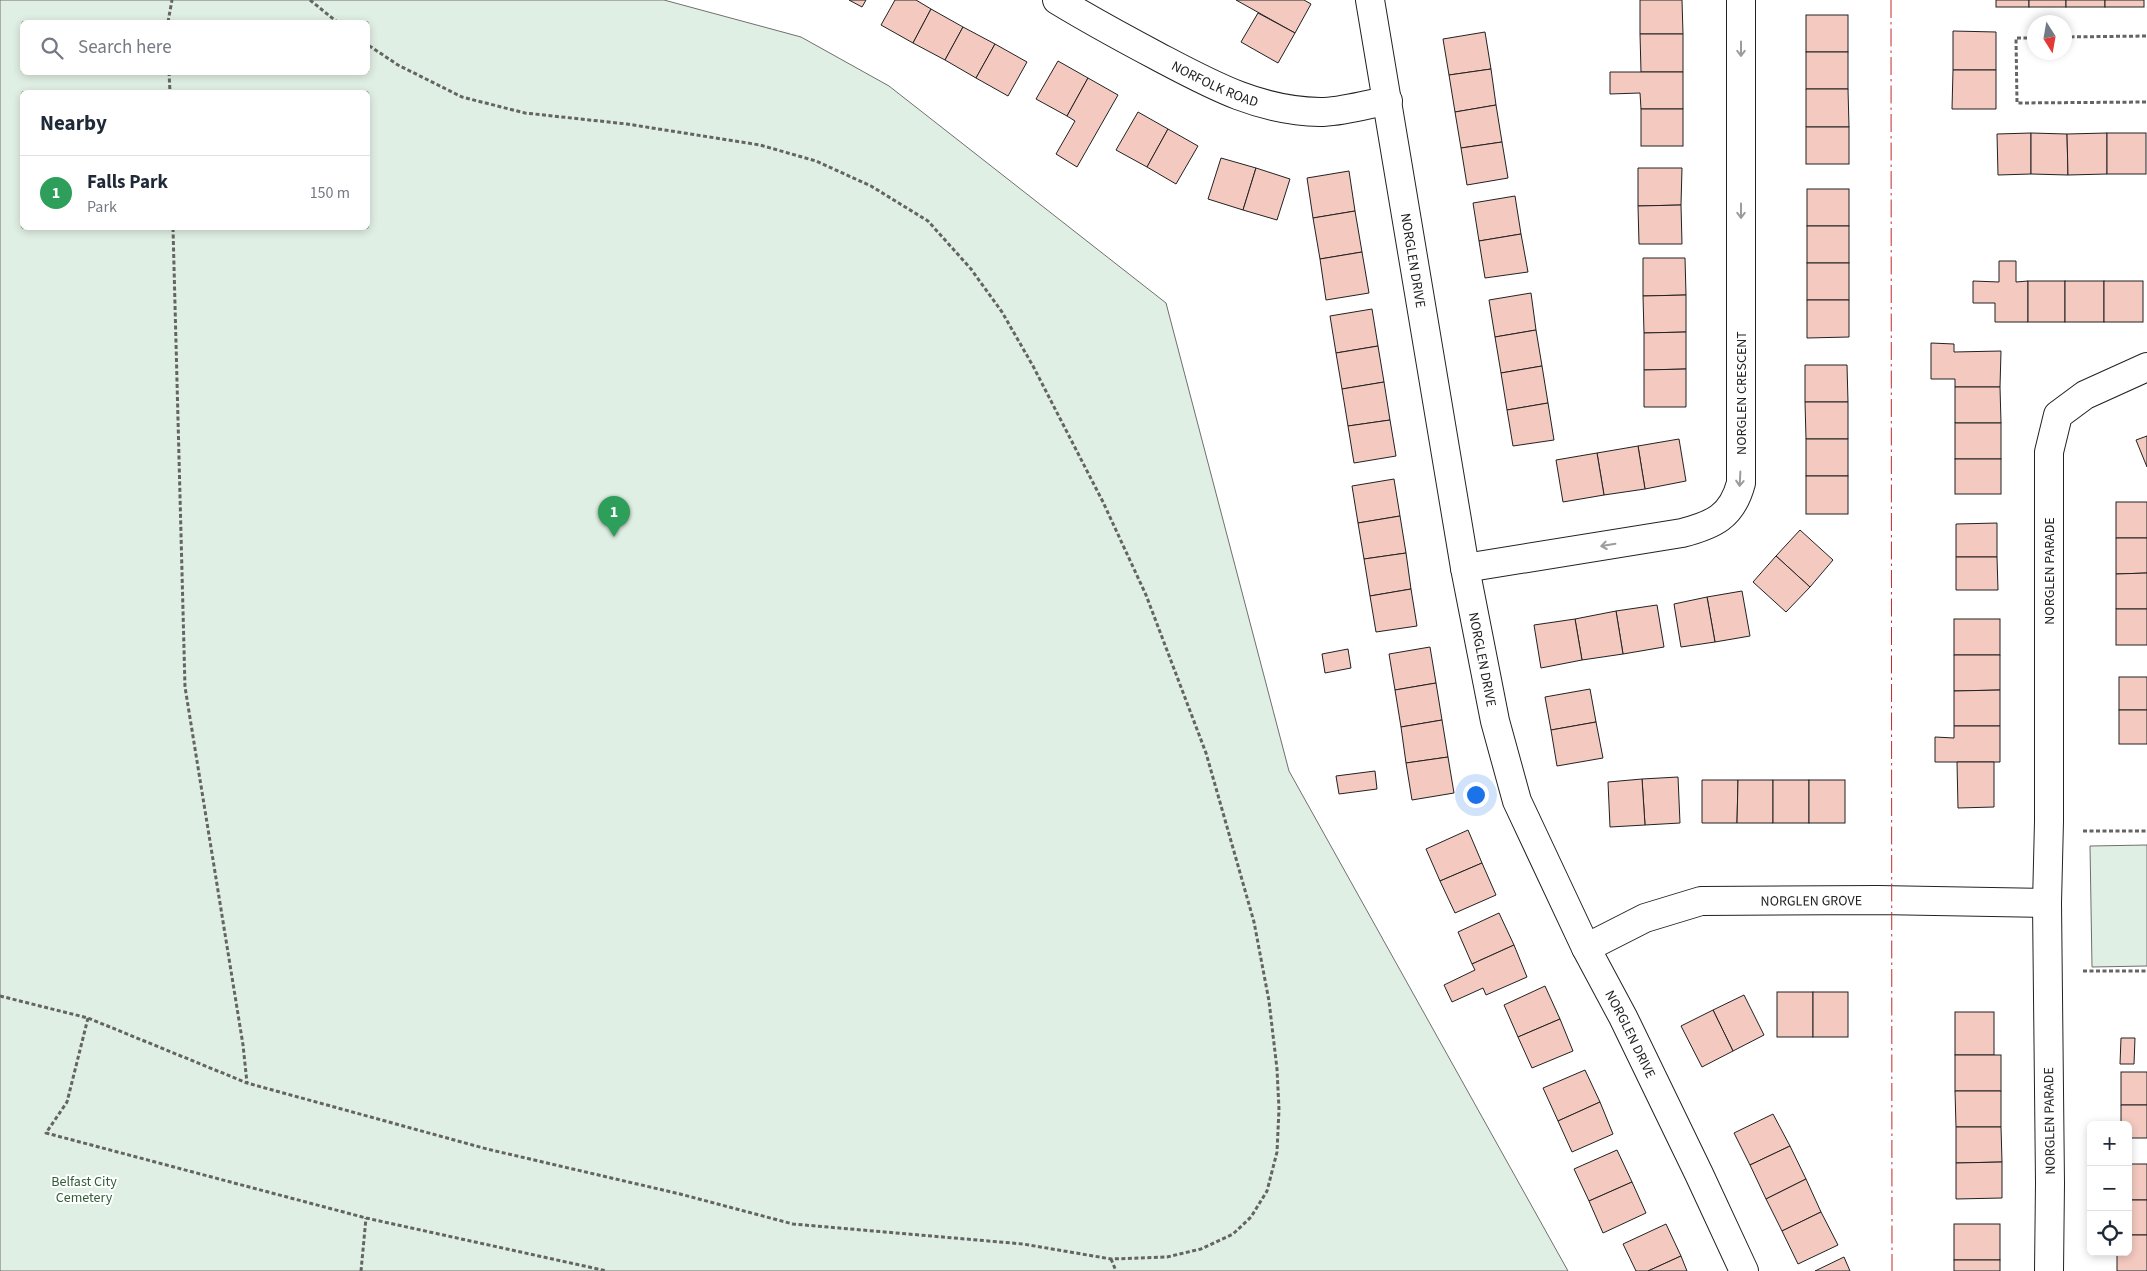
<!DOCTYPE html>
<meta charset="utf-8">
<style>
body{margin:0;font-family:"Source Sans 3",sans-serif;background:#f2f2f3;color:#1f2937}
.controls{position:absolute;right:15px;bottom:15px;display:grid;overflow:hidden;border-radius:8px;box-shadow:0 2px 8px #0003}
.controls button{width:45px;height:45px;display:grid;place-items:center;padding:0;border:0;border-bottom:1px solid #e0e1e3;background:#fff;color:#1f2937;font:25px sans-serif}
.compass{position:absolute;left:2027px;top:15px;width:45px;height:45px;border-radius:50%;background:#fff;box-shadow:0 2px 8px #0003;rotate:169deg}
.you{position:absolute;left:1475px;top:794px;width:18px;height:18px;margin:-12px;border:4px solid #fff;border-radius:50%;background:#1a73e8;box-shadow:0 0 0 8px #1a73e833}
.badge{display:grid;place-items:center;width:32px;height:32px;border-radius:50%;background:#b45309;color:#fff;font-size:16px;font-weight:700}
.pin{position:absolute;translate:-50% -41px;filter:drop-shadow(0 1px 2px #0008)}
.pin::after{content:'';position:absolute;top:26px;width:18px;height:15px;background:inherit;clip-path:polygon(0 0,100% 0,50% 100%)}
.list{margin:0;padding:0;list-style:none}
h2{display:flex;justify-content:space-between;align-items:center;height:65px;margin:0;padding:0 20px;font-size:21px}
h2 small{font-size:16px;font-weight:400;color:#747a83}
.list li{display:grid;grid-template-columns:32px 1fr auto;gap:15px;align-items:center;box-sizing:border-box;height:75px;padding:0 20px;border-top:1px solid #e0e1e3}
.list b{display:block;font-size:19px;white-space:nowrap}
.list p{margin:0;font-size:16px;white-space:nowrap;color:#747a83}
.list em{font-size:16px;font-style:normal;color:#747a83}
.icon{flex:none;width:28px;height:28px;fill:none;stroke:currentColor;stroke-width:2;stroke-linecap:round;stroke-linejoin:round}
.map{position:relative;flex:none;width:2147px;height:1271px;overflow:hidden}
.search{position:absolute;background:#fff;box-shadow:0 2px 8px #0003;left:20px;top:20px;width:350px;height:55px;display:flex;align-items:center;gap:12px;box-sizing:border-box;padding:0 18px;border-radius:8px;color:#747a83;font-size:19px}
.panel{position:absolute;background:#fff;box-shadow:0 2px 8px #0003;left:20px;top:90px;width:350px;height:140px;border-radius:8px}
.map>svg:first-child{display:block}
</style>
<div class="map">
<svg width="2147" height="1271" viewBox="0 0 2147 1271">
<rect width="100%" height="100%" fill="#fff"/>
<g fill="#e0efe3" stroke="#6f6f6f" fill-rule="evenodd">
<path d="M0,0h664l137,37 88,49 277,217 123,468 279,500h-1568zM22,22h346v50h-346zM368,92v136h-346v-136z"/>
<path d="M2147,845v121l-55,1 -2,-121z"/>
</g>
<g fill="#f3c9c0" stroke="#222">
<path d="M849,0h17l-4,7z"/>
<path d="M895,0h21l15,9 -18,34 -32,-18z"/>
<path d="M1236,0h68l7,4 -16,29z"/>
<path d="M1640,0h42l1,34h-43z"/>
<rect x="1996" y="0" width="33" height="7"/>
<rect x="2029" y="0" width="37" height="7"/>
<rect x="2066" y="0" width="39" height="7"/>
<rect x="2105" y="0" width="39" height="7"/>
<path d="M931,9l32,18 -18,33 -32,-17z"/>
<path d="M1258,13l37,20 -17,30 -37,-21z"/>
<rect x="1806" y="15" width="42" height="37"/>
<path d="M963,27l32,17 -19,34 -31,-18z"/>
<path d="M1953,31l43,1v38h-43z"/>
<path d="M1485,32l6,37 -42,6 -6,-36z"/>
<path d="M1640,34h43v38h-42z"/>
<path d="M995,44l32,18 -19,34 -32,-18z"/>
<rect x="1806" y="52" width="42" height="37"/>
<path d="M1058,61l30,17 -21,38 -31,-17z"/>
<path d="M1491,69l5,36 -41,7 -6,-37z"/>
<path d="M1953,70h43v39h-44z"/>
<path d="M1610,72h73v37h-42l-1,-16 -30,1z"/>
<path d="M1088,78l30,17 -41,72 -21,-13 19,-33 -8,-5z"/>
<path d="M1806,89h42l1,38h-43z"/>
<path d="M1496,105l6,37 -41,6 -6,-36z"/>
<rect x="1641" y="109" width="42" height="37"/>
<path d="M1138,112l30,17 -21,38 -31,-17z"/>
<rect x="1806" y="127" width="43" height="37"/>
<path d="M1168,129l30,17 -22,38 -29,-17z"/>
<path d="M2031,133v41l-33,1 -1,-41z"/>
<path d="M2031,133l36,1 1,41 -37,-1z"/>
<path d="M2107,133v41l-39,1 -1,-41z"/>
<rect x="2107" y="133" width="39" height="41"/>
<path d="M1502,142l6,36 -41,7 -6,-37z"/>
<path d="M1221,158l35,10 -13,42 -35,-11z"/>
<path d="M1256,168l34,11 -13,41 -34,-10z"/>
<path d="M1638,168h44l-1,37 -43,1z"/>
<path d="M1349,171l6,40 -42,7 -6,-40z"/>
<rect x="1807" y="189" width="42" height="37"/>
<path d="M1515,196l6,38 -42,7 -6,-38z"/>
<path d="M1681,205l1,39h-43l-1,-38z"/>
<path d="M1355,211l7,41 -42,7 -7,-41z"/>
<rect x="1807" y="226" width="42" height="37"/>
<path d="M1521,234l7,38 -43,6 -6,-37z"/>
<path d="M1362,252l7,41 -43,7 -6,-41z"/>
<path d="M1643,258h42l1,37 -43,1z"/>
<path d="M1999,261h17v21l12,-1v41h-33v-19h-22v-22l26,1z"/>
<rect x="1807" y="263" width="42" height="37"/>
<rect x="2028" y="281" width="37" height="41"/>
<rect x="2065" y="281" width="39" height="41"/>
<rect x="2104" y="281" width="39" height="41"/>
<path d="M1531,293l5,37 -41,7 -6,-37z"/>
<path d="M1686,295v37l-42,1 -1,-37z"/>
<path d="M1807,300h42v37l-42,1z"/>
<path d="M1372,309l6,37 -42,7 -6,-37z"/>
<path d="M1536,330l6,36 -41,7 -6,-36z"/>
<path d="M1686,332v37l-42,1v-37z"/>
<path d="M1931,343l23,1v8l47,-1 -1,36h-45v-8h-24z"/>
<path d="M1378,346l6,36 -42,7 -6,-36z"/>
<path d="M1805,365h42l1,37h-43z"/>
<path d="M1542,366l6,37 -41,7 -6,-37z"/>
<path d="M1686,369v38h-42v-37z"/>
<path d="M1384,382l6,38 -42,6 -6,-37z"/>
<path d="M1955,387h45l1,36h-46z"/>
<path d="M1805,402h43v37h-42z"/>
<path d="M1548,403l6,37 -41,6 -6,-36z"/>
<path d="M1390,420l6,36 -42,7 -6,-37z"/>
<rect x="1955" y="423" width="46" height="36"/>
<path d="M2147,436v31l-11,-27z"/>
<path d="M1679,439l7,42 -41,8 -7,-43z"/>
<rect x="1806" y="439" width="42" height="37"/>
<path d="M1638,446l7,43 -41,6 -7,-42z"/>
<path d="M1597,453l7,42 -41,7 -7,-42z"/>
<rect x="1955" y="459" width="46" height="35"/>
<rect x="1806" y="476" width="42" height="38"/>
<path d="M1394,479l6,37 -42,7 -6,-37z"/>
<rect x="2116" y="502" width="31" height="36"/>
<path d="M1400,516l6,37 -42,6 -6,-36z"/>
<path d="M1997,523v34h-41v-33z"/>
<path d="M1800,530l33,30 -23,27 -34,-31z"/>
<path d="M2116,538h31v35l-31,1z"/>
<path d="M1406,553l5,36 -41,7 -6,-37z"/>
<path d="M1776,556l34,31 -24,25 -33,-30z"/>
<path d="M1956,557h41l1,33h-42z"/>
<path d="M2147,573v36h-31v-35z"/>
<path d="M1411,589l6,37 -41,6 -6,-36z"/>
<path d="M1742,591l8,45 -35,6 -8,-45z"/>
<path d="M1707,597l8,45 -34,5 -7,-43z"/>
<path d="M1657,605l7,42 -41,7 -7,-43z"/>
<rect x="2116" y="609" width="31" height="36"/>
<path d="M1616,611l7,43 -41,6 -7,-41z"/>
<path d="M1575,619l7,41 -41,8 -7,-43z"/>
<rect x="1954" y="619" width="46" height="36"/>
<path d="M1430,647l6,36 -41,7 -6,-36z"/>
<path d="M1348,649l3,19 -26,5 -3,-19z"/>
<path d="M1954,655h46v35l-46,1z"/>
<rect x="2119" y="677" width="28" height="33"/>
<path d="M1436,683l6,37 -41,7 -6,-37z"/>
<path d="M1590,689l6,33 -45,8 -6,-33z"/>
<path d="M2000,690v36h-46v-35z"/>
<rect x="2119" y="710" width="28" height="34"/>
<path d="M1442,720l6,37 -42,6 -5,-36z"/>
<path d="M1596,722l7,36 -46,8 -6,-36z"/>
<path d="M1954,726h46v36h-65v-25l19,1z"/>
<path d="M1448,757l6,36 -42,7 -6,-37z"/>
<path d="M1957,762h37v45l-36,1z"/>
<path d="M1375,771l2,18 -38,5 -3,-18z"/>
<path d="M1678,777l2,46 -35,2 -3,-46z"/>
<path d="M1642,779l3,46 -35,2 -2,-45z"/>
<path d="M1702,780h36l-1,43h-35z"/>
<path d="M1738,780h35v43h-36z"/>
<rect x="1773" y="780" width="36" height="43"/>
<rect x="1809" y="780" width="36" height="43"/>
<path d="M1468,830l14,33 -42,18 -14,-32z"/>
<path d="M1482,863l14,32 -41,18 -15,-32z"/>
<path d="M1499,913l15,32 -42,19 -14,-32z"/>
<path d="M1514,945l13,32 -41,18 -3,-7 -31,14 -8,-17 31,-15 -3,-6z"/>
<path d="M1545,986l15,33 -42,18 -14,-32z"/>
<rect x="1777" y="992" width="36" height="45"/>
<rect x="1813" y="992" width="35" height="45"/>
<path d="M1744,995l20,40 -31,16 -20,-41z"/>
<path d="M1713,1010l20,41 -31,16 -21,-41z"/>
<rect x="1955" y="1012" width="39" height="43"/>
<path d="M1560,1019l13,32 -41,17 -14,-31z"/>
<path d="M2121,1038h14l-1,26h-14z"/>
<rect x="1955" y="1055" width="46" height="36"/>
<path d="M1585,1070l15,32 -42,19 -15,-33z"/>
<rect x="2121" y="1072" width="26" height="33"/>
<path d="M1955,1091h46v36h-45z"/>
<path d="M1600,1102l13,32 -41,18 -14,-31z"/>
<path d="M2121,1105h26v33h-19v-13h-7z"/>
<path d="M1773,1114l17,32 -40,19 -16,-32z"/>
<path d="M1956,1127h45l1,35 -46,1z"/>
<path d="M1790,1146l16,33 -40,20 -16,-34z"/>
<path d="M1617,1150l15,32 -43,19 -15,-32z"/>
<path d="M2002,1162v36l-46,1v-36z"/>
<rect x="2128" y="1164" width="19" height="36"/>
<path d="M1806,1179l15,33 -39,19 -16,-32z"/>
<path d="M1632,1182l14,31 -43,20 -14,-32z"/>
<rect x="2128" y="1200" width="19" height="35"/>
<path d="M1821,1212l17,33 -40,19 -16,-33z"/>
<path d="M1666,1224l15,32 -33,15h-12l-13,-27z"/>
<rect x="1954" y="1224" width="46" height="36"/>
<path d="M2128,1235h19v36h-30v-19h11z"/>
<path d="M1681,1256l6,15h-39z"/>
<path d="M1844,1257l6,14h-35z"/>
<rect x="1954" y="1260" width="46" height="11"/>
</g>
<g fill="none" stroke-linecap="round" stroke-linejoin="round">
<g stroke="#222" stroke-width="30">
<g id="minor">
<path id="s1" d="M1057,0c33,20 66,38 100,56 53,28 101,55 163,56 22,0 46,-8 68,-11"/>
<path id="s2" d="M1370,0l95,568 30,153 22,80 69,147 37,69 76,157 45,97"/>
<path d="M1465,568l217,-35c31,-8 50,-16 59,-50v-483"/>
<path id="s3" d="M1586,948l59,-30 56,-17 177,-1 169,3"/>
<path d="M2049,1271l1,-88 -3,-280 2,-82v-369l9,-37 27,-20 62,-28"/>
</g>
</g>
<g stroke="#646464" stroke-width="3" stroke-dasharray="4 2.5" stroke-linecap="butt">
<path d="M310,0l27,22"/>
<path d="M168,22l4,-22"/>
<path d="M2064,37l83,-1"/>
<path d="M2034,38h-18l1,65 130,-1"/>
<path d="M169,72l1,20"/>
<path d="M173,228l12,459 58,358 4,38"/>
<path d="M2083,831h64"/>
<path d="M2083,971h64"/>
<path d="M0,996l88,22 159,65 240,66 193,45 113,30 230,20 88,15 56,-2 34,-8 32,-15 18,-17 16,-26 10,-39 2,-43 -2,-40 -8,-68 -15,-79 -48,-169 -60,-158 -43,-93 -70,-136 -31,-54 -31,-43 -43,-48 -57,-35 -55,-25 -56,-16 -133,-21 -102,-11 -63,-16 -64,-32 -30,-20"/>
<path d="M88,1018l-21,84 -21,31 320,85 241,53"/>
<path d="M1111,1259l5,12"/>
<path d="M361,1271l5,-53"/>
</g>
<use href="#minor" stroke="#fff" stroke-width="28"/>
<path stroke="#c62828" stroke-width="1" stroke-dasharray="18 4 2.5 4" stroke-linecap="butt" d="M1891,0l1,1271"/>
</g>
<defs><path id="oneway-shaft" d="M-6 0H5M1.5-3L5.5 0L1.5 3" fill="none" stroke-width="1.6" stroke-linecap="round" stroke-linejoin="round" transform="scale(1.25)"/></defs>
<g stroke="#9c9c9c">
<use href="#oneway-shaft" transform="translate(1741 49) rotate(90)"/>
<use href="#oneway-shaft" transform="translate(1741 211) rotate(90)"/>
<use href="#oneway-shaft" transform="translate(1740 479) rotate(93)"/>
<use href="#oneway-shaft" transform="translate(1608 545) rotate(171)"/>
</g>
<g text-anchor="middle" stroke-width="4" stroke-linejoin="round" paint-order="stroke">
<g font-size="14" fill="#222" stroke="#fff">
<text dy="5" stroke="none"><textPath href="#s1" startOffset="179">NORFOLK ROAD</textPath></text>
<text dy="5" stroke="none"><textPath href="#s2" startOffset="264">NORGLEN DRIVE</textPath></text>
<text transform="translate(1741 393) rotate(-90)" y="5">NORGLEN CRESCENT</text>
<text transform="translate(2049 571) rotate(-90)" y="5">NORGLEN PARADE</text>
<text dy="5" stroke="none"><textPath href="#s2" startOffset="669">NORGLEN DRIVE</textPath></text>
<text dy="5" stroke="none"><textPath href="#s3" startOffset="235">NORGLEN GROVE</textPath></text>
<text dy="5" stroke="none"><textPath href="#s2" startOffset="1074">NORGLEN DRIVE</textPath></text>
<text transform="translate(2049 1121) rotate(-91)" y="5">NORGLEN PARADE</text>
</g>
<g font-size="14" fill="#2f5e38" stroke="#fff">
<text x="84" y="1186">Belfast City<tspan x="84" dy="16">Cemetery</tspan></text>
</g>
</g>
</svg>
<div class="controls">
<button>+</button>
<button>−</button>
<button><svg class="icon" aria-label="locate" viewBox="0 0 24 24"><circle cx="12" cy="12" r="6"/><path d="M12 2v4M12 18v4M2 12h4M18 12h4"/></svg></button>
</div>
<svg class="compass" viewBox="-18 -18 36 36"><path d="M0-13l5 13h-10z" fill="#e53935"/><path d="M0 13l5-13h-10z" fill="#747a83"/></svg>
<div class="you"></div>
<div class="pin badge" style="left:614px;top:537px;background:#2e9e5b">1</div>
<div class="search"><svg class="icon" aria-label="search" viewBox="0 0 24 24"><circle cx="10" cy="10" r="6"/><path d="M15 15l6 6"/></svg>Search here</div>
<section class="panel">
<h2>Nearby<small></small></h2>
<ul class="list">
<li><span class="badge" style="background:#2e9e5b">1</span><div><b>Falls Park</b><p>Park</p></div><em>150 m</em></li>
</ul>
</section>
</div>
